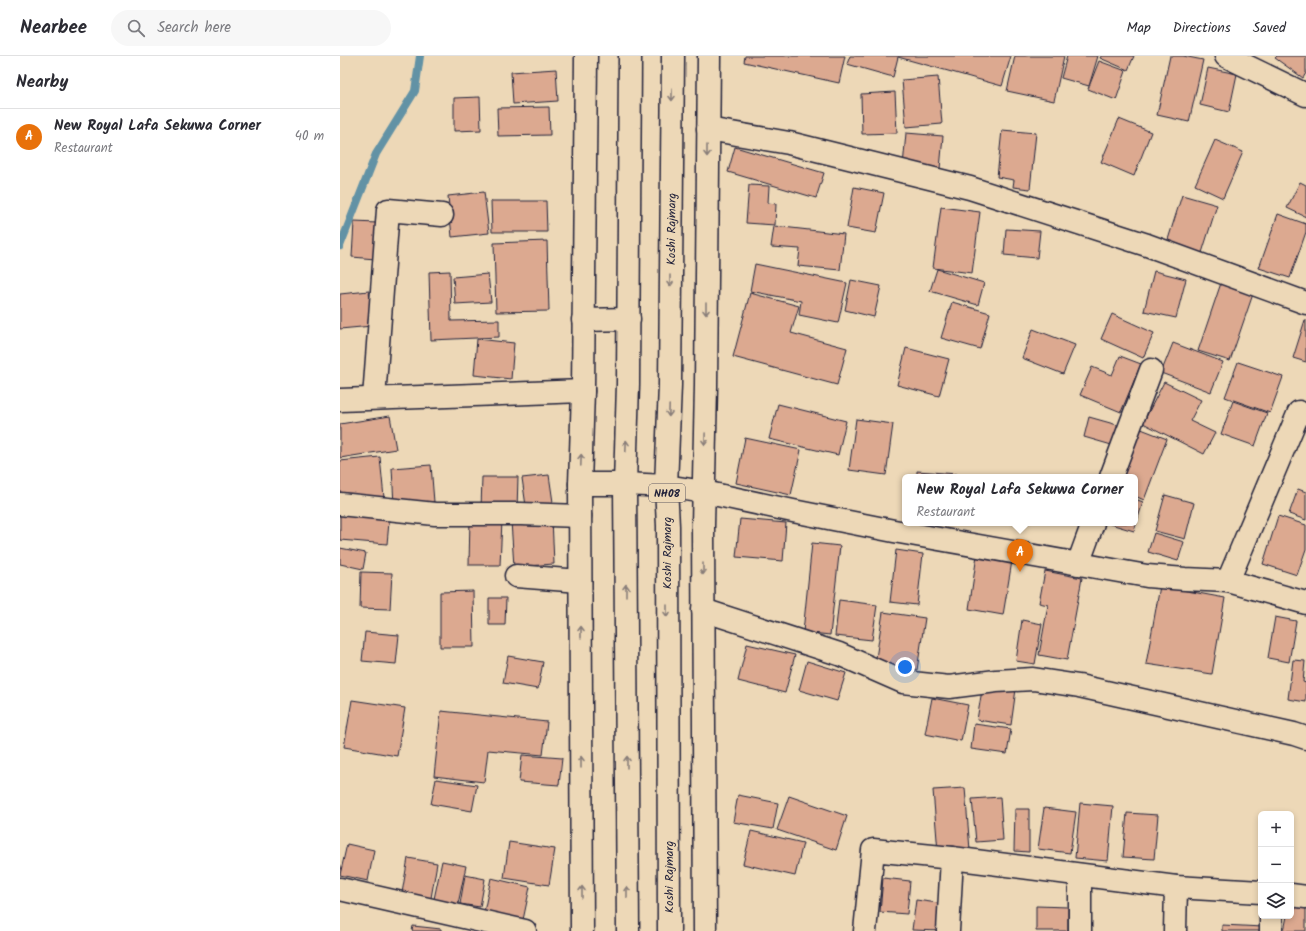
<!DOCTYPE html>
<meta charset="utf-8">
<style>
body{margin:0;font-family:Kalam,sans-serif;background:#f7f7f7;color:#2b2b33}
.controls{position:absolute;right:12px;bottom:12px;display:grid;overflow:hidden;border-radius:6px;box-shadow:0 2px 6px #0003}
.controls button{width:36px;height:36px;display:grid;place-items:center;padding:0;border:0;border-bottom:1px solid #e1e1e2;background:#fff;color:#2b2b33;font:20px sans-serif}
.you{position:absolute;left:565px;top:611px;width:14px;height:14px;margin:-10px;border:3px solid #fff;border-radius:50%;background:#1a73e8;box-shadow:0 0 0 6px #1a73e833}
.badge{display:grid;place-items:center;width:26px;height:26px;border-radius:50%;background:#b45309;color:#fff;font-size:13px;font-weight:700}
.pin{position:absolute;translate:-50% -33px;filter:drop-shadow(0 1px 2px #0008)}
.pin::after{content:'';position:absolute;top:21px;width:14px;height:12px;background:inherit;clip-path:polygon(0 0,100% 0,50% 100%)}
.popup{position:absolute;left:562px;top:418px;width:236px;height:52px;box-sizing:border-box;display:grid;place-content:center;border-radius:6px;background:#fff;filter:drop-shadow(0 1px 3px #0005);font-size:13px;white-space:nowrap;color:#7c7c81}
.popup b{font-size:15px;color:#2b2b33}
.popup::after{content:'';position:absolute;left:50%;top:100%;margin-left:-8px;border:8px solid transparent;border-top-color:#fff}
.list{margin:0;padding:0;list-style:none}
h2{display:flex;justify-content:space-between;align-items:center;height:52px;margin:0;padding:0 16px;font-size:17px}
h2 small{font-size:13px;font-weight:400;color:#7c7c81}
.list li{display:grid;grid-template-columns:26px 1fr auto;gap:12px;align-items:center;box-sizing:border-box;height:56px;padding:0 16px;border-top:1px solid #e1e1e2}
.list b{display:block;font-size:15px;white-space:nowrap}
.list p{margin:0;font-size:13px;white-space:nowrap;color:#7c7c81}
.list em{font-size:13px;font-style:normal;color:#7c7c81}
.icon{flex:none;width:22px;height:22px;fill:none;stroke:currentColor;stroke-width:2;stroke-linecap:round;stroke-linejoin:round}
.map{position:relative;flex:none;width:966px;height:875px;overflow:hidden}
header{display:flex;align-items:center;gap:24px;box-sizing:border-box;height:56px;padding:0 20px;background:#fff;border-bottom:1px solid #e1e1e2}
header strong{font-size:19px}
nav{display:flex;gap:22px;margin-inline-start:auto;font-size:14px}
.search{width:280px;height:36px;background:#f7f7f7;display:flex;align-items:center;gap:10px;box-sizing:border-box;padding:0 14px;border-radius:22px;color:#7c7c81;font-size:15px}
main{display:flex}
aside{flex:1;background:#fff}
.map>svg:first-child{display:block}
</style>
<header>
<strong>Nearbee</strong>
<div class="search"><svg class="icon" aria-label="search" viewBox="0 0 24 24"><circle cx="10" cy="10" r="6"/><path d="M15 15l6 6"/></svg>Search here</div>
<nav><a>Map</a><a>Directions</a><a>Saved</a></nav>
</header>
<main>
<aside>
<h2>Nearby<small></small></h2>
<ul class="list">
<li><span class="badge" style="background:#e8710a">A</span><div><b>New Royal Lafa Sekuwa Corner</b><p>Restaurant</p></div><em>40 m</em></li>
</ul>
</aside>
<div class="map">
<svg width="966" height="875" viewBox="0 0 966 875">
<rect width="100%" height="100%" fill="#edd8b7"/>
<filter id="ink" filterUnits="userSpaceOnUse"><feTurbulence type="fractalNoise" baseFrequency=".025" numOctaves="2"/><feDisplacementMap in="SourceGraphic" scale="8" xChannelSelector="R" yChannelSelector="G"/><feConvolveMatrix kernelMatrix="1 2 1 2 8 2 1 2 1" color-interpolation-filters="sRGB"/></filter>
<g filter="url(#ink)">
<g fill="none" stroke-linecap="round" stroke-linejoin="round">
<path stroke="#6292a5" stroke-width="8" d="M0,190l36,-92 39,-63 5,-35"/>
</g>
<g fill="#dca990" stroke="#22223b">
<path d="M405,0h100l-6,27 -95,-21z"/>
<path d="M510,0h161l-9,30 -104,-29 -5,20 -46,-13z"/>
<path d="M675,0h49l-10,45 -47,-10z"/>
<path d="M727,0h31l-9,30 -28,-8z"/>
<path d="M761,0h33l-6,14 -28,-12z"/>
<path d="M830,0h13l20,4 -14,62 -32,-7z"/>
<path d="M937,0h29v17l-3,5 -28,-20z"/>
<path d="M759,5l27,10 -10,29 -28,-11z"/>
<path d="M868,12l29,6 -8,38 -29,-7z"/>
<path d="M216,13l2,32 -45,3 -2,-32z"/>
<path d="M598,21l4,47 -36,3 -4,-47z"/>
<path d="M555,36l2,41 -35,1 -1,-40z"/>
<path d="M140,41l1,33 -27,1v-33z"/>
<path d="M209,51l1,28 -52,1 -1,-28z"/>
<path d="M779,63l32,13 -17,44 -33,-14z"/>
<path d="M662,74l34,3 -6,56 -17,-2 1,-7 -17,-3z"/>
<path d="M566,77l37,3 -3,33 -37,-3z"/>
<path d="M875,84l28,12 -20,46 -28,-13z"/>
<path d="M395,91l89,26 -8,25 -88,-26z"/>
<path d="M960,126l6,3v32l-19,-9z"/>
<path d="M409,129l20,1 -1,17 8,1 -1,21 -29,-2z"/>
<path d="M514,131l30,6 -8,40 -29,-5z"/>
<path d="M144,136l5,41 -37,4 -4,-41z"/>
<path d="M842,139l35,10 -16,51 -35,-10z"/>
<path d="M151,145h55l1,31h-55z"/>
<path d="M601,151l39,5 -8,61 -39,-5z"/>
<path d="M938,158l28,10v8l-16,46 -31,-10z"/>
<path d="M14,166l23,1 -2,36 -23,-2z"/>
<path d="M434,170l70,8 -4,36 -42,-4 2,-17 -29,-2z"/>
<path d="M666,173l34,2 -3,27 -33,-3z"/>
<path d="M207,185l2,70 -53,1 -2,-69z"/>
<path d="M415,208l92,19 -9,40 -39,-8 2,-14 -51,-10z"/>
<path d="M597,213l47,14 -6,22 -48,-14z"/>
<path d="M110,215l1,50 48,-1v17l-68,3 -2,-68z"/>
<path d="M814,215l32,8 -10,39 -32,-7z"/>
<path d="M148,218l3,28 -36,2 -2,-27z"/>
<path d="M511,224l30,6 -7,31 -29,-7z"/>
<path d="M881,227l32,11 -23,67 -32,-10z"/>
<path d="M29,235l3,35 -32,3v-35z"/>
<path d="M410,237l49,13 -8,27 56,15 -10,37 -104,-28z"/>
<path d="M612,246l38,11 -10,36 -39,-11z"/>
<path d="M772,258l42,19 -11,25 -42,-19z"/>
<path d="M965,264h1v42l-13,-4z"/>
<path d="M693,273l42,16 -12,29 -41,-16z"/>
<path d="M137,283l37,4 -3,36 -37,-4z"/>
<path d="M833,287l50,19 -12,30 -50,-19z"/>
<path d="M566,292l43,11 -10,37 -42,-11z"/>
<path d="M780,300l21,8 -20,48 -41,-17 12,-28 20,8z"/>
<path d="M898,306l45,15 -13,36 -45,-16z"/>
<path d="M824,326l37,18 -11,21 25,12 -11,21 -61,-31z"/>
<path d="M893,345l34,12 -12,33 -34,-12z"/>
<path d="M438,348l68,17 -8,34 -69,-16z"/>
<path d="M50,360l6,33 -56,9v-34z"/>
<path d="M749,361l32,9 -6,20 -31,-9z"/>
<path d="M516,363l37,5 -7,51 -37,-5z"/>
<path d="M796,371l31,12 -23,61 -9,-4v-19h-19z"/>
<path d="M405,382l56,12 -10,45 -55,-12z"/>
<path d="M40,401l4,41 -44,4v-41z"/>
<path d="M91,409l3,37 -40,3 -2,-37z"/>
<path d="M577,415l40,3v3h-40z"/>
<path d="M209,419l5,34 -27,4 -5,-35z"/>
<path d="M142,421h36l-1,32h-36z"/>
<path d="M958,433l8,3v28l-17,-6z"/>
<path d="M825,439l29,8 -9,36 -30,-8z"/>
<path d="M795,443l8,3 -9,29 -27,-8h28z"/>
<path d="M50,455l-3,33 -47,-4v-28z"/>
<path d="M938,460l28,9v24l-9,26 -34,-11z"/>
<path d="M130,462l32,2 -2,45h-31z"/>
<path d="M212,462l2,46 -40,3 -3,-46z"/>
<path d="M400,463l46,4 -3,38 -47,-4z"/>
<path d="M814,477l30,9 -6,19 -30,-9z"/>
<path d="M472,487l28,3 -10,89 -27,-3z"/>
<path d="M0,492l26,5 -3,16 -23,-5z"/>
<path d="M556,494l27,4 -6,51 -27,-3z"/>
<path d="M637,499l35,6 -9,54 -34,-6z"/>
<path d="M705,515l37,7 -15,82 -28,-5 9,-50 -9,-2z"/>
<path d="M21,516l31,1 -2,36 -30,-1z"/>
<path d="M820,530l65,12 -13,76 -66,-10z"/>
<path d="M133,535l1,56h-34v-55z"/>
<path d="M149,542h17l-1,27h-16z"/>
<path d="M499,544l38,5 -5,35 -37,-4z"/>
<path d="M543,556l42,6 -8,52 -42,-5z"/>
<path d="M935,561l21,4 -7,41 -21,-4z"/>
<path d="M682,564l20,4 -7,40 -19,-3z"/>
<path d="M25,576l34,3 -3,29 -34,-3z"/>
<path d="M407,588l48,11 -10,38 -47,-12z"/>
<path d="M168,600l35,6 -5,27 -35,-6z"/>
<path d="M953,604l12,1 -2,21 3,1v19l-18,-3z"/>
<path d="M467,605l39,12 -9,28 -38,-11z"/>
<path d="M643,628l33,5 -5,36 -34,-5z"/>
<path d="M592,642l36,7 -7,36 -36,-7z"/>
<path d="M12,644l53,8 -8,48 -53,-9z"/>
<path d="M101,655l106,11 -4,33 -55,-5 -4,32 -50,-6z"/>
<path d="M634,668l37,5 -4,25 -36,-5z"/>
<path d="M182,699l40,3 -3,27 -40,-3z"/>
<path d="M96,723l41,6 -5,26 -41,-7z"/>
<path d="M625,732l5,62 -32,2 -5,-62z"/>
<path d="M398,739l40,8 -5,26 -40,-7z"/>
<path d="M449,740l58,20 -11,34 -59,-20z"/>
<path d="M660,741l3,43 -27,2 -4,-43z"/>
<path d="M740,747l33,3 -5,55 -33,-3z"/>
<path d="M704,752l32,4 -6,41 -32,-4z"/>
<path d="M675,753h14v43l-15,-1z"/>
<path d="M787,757l31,2 -4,44 -31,-2z"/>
<path d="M411,775l52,12 -8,33 -52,-12z"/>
<path d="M169,786l46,7 -6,36 -45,-7z"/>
<path d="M7,788l27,6 -6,31 -28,-6z"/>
<path d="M68,802l29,5 -6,35 -29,-5z"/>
<path d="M102,805l24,5 -8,38 -24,-5z"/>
<path d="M125,819l20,4 -5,28 -20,-3z"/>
<path d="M151,822l39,9 -7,33 -39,-8z"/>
<path d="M543,822l27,3 -3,33 -27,-2z"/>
<path d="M576,844l29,4 -4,27 -29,-1z"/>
<path d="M951,844l15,3v28h-22l3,-15h4z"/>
<path d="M696,850l32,1v24h-32z"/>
<path d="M882,869l41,2v4h-41z"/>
<path d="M73,870l28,3v2h-29z"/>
</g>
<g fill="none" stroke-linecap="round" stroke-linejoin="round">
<g stroke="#22223b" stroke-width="25">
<g id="minor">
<path d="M886,0l80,39"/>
<path d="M368,73l81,14 181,45 177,57 159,58"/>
<path d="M34,342l14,-188 54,5"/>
<path d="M0,344l243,-9"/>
<path d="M771,421l40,-107"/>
<path d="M240,428h45l41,2 38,6 89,19 101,20 253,45 38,3 43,2 78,22"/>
<path d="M0,448l95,10h86l59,2"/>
<path d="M738,508l15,-41"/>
<path d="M176,520l64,5"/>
<path d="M888,525l71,-169"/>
<path d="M363,554l136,44 64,28 46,5 47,-6 37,-2 46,7 215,48 12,4"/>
<path d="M740,819v56"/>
<path d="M0,833l185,42"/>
<path d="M951,839l15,2"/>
<path d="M242,875l-2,-447 3,-93 3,-335"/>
<path d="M365,875l-2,-405 3,-140 3,-330"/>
<path d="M525,875l8,-81 79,8 224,29 85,5"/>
<path d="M608,875l4,-73"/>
<path d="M835,875l1,-44"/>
<path d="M931,875v-15"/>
</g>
</g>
<g stroke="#22223b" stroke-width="25">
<g id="major">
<path d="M243,264l46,-1"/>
<path d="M288,875l-3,-447 3,-100 2,-328"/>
<path id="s1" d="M329,875l-1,-405 -2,-40 4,-101 3,-329"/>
</g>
</g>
<use href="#minor" stroke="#edd8b7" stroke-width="22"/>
<use href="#major" stroke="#edd8b7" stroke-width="22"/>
</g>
<defs><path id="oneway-shaft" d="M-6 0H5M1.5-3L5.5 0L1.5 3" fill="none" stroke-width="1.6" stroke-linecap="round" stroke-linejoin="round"/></defs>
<g stroke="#887d79">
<use href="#oneway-shaft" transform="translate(332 39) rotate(91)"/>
<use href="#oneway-shaft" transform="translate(367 95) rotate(90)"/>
<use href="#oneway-shaft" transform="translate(330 225) rotate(90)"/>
<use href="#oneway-shaft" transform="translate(366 253) rotate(90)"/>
<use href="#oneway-shaft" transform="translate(329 355) rotate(92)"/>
<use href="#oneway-shaft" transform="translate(365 383) rotate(91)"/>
<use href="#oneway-shaft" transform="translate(286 390) rotate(-88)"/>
<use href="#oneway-shaft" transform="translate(241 404) rotate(-88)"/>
<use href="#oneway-shaft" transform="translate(363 513) rotate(90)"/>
<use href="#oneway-shaft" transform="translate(286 534) rotate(-90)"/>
<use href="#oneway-shaft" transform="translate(327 555) rotate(90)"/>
<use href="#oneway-shaft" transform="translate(241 576) rotate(-90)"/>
<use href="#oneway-shaft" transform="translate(241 706) rotate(-90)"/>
<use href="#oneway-shaft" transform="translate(287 706) rotate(-90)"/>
<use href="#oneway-shaft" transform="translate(242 836) rotate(-90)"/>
<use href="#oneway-shaft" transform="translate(287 836) rotate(-90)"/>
</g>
</g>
<g text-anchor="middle" stroke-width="4" stroke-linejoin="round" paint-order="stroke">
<rect fill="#edd8b7" stroke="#5f5960" stroke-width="1" x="309" y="428" width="36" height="18" rx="3"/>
<g font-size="11" font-weight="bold" fill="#22223b">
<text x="327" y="441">NH08</text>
</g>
<g font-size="12" fill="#22223b" stroke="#edd8b7">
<text dy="4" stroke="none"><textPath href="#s1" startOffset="702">Koshi Rajmarg</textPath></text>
<text transform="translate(327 497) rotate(-90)" y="4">Koshi Rajmarg</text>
<text transform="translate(329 821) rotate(-90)" y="4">Koshi Rajmarg</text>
</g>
</g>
</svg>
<div class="controls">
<button>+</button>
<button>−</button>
<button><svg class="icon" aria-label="layers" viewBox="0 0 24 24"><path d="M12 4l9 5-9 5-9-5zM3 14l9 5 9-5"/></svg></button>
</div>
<div class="you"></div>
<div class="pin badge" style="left:680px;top:516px;background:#e8710a">A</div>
<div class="popup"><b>New Royal Lafa Sekuwa Corner</b>Restaurant</div>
</div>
</main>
